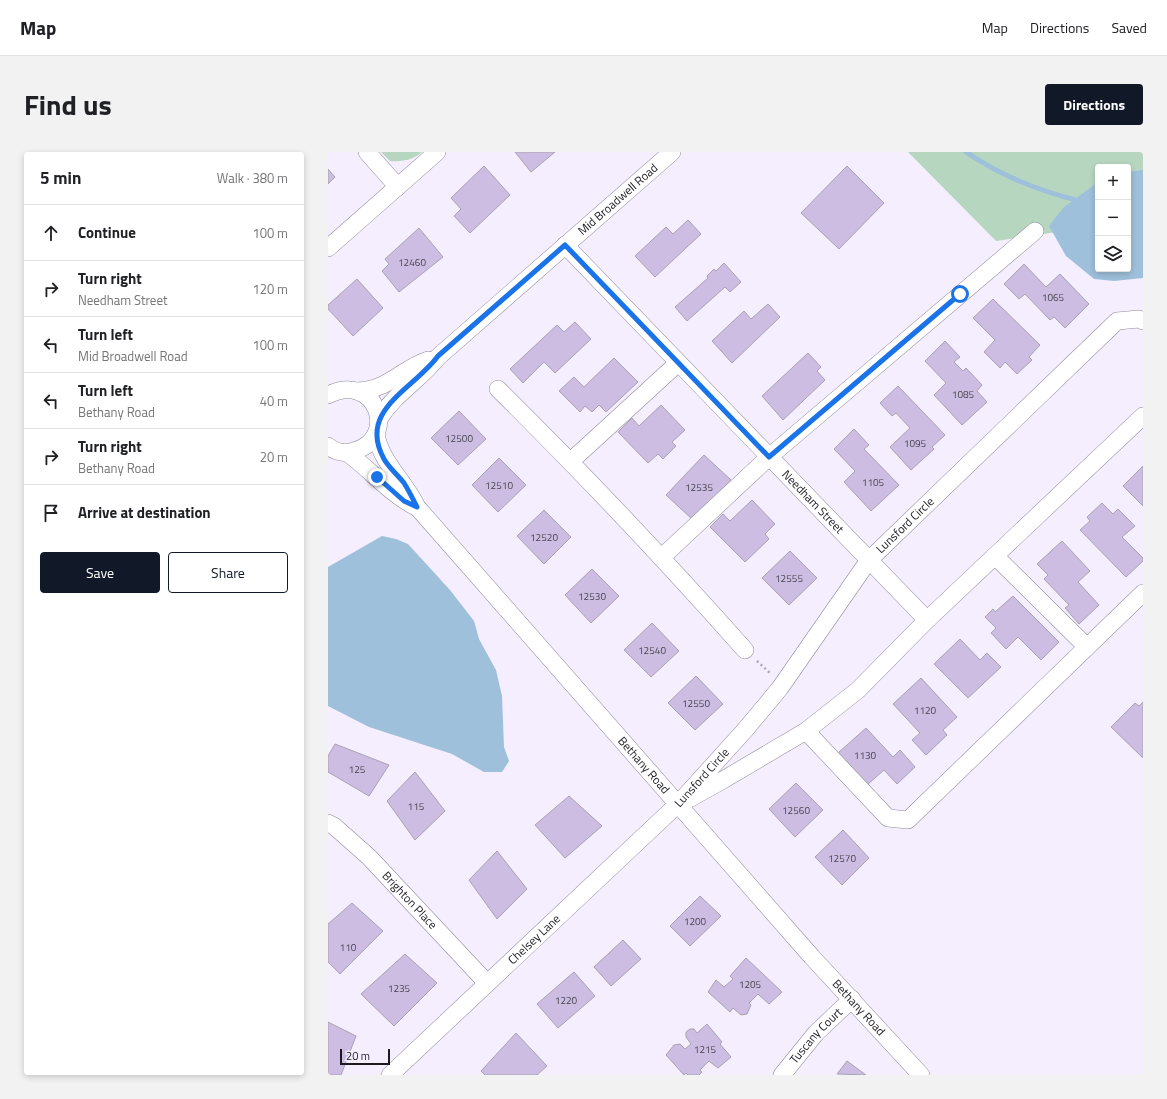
<!DOCTYPE html>
<meta charset="utf-8">
<style>
body{margin:0;font-family:"Titillium Web",sans-serif;background:#f2f2f2;color:#202124}
.controls{position:absolute;right:12px;top:12px;display:grid;overflow:hidden;border-radius:4px;box-shadow:0 2px 6px #0003}
.controls button{width:36px;height:36px;display:grid;place-items:center;padding:0;border:0;border-bottom:1px solid #e0e0e0;background:#fff;color:#202124;font:20px sans-serif}
.scale{position:absolute;left:12px;bottom:10px;width:50px;box-sizing:border-box;padding-left:4px;border:2px solid #1c1a20;border-top:0;font-size:11px;line-height:14px;white-space:nowrap;color:#1c1a20;-webkit-text-stroke:3px #f5eeff;paint-order:stroke}
.stop{position:absolute;width:12px;height:12px;margin:-9px;border:3px solid #1a73e8;border-radius:50%;background:#fff}
.stop.end{background:#1a73e8;border-color:#fff;box-shadow:0 1px 4px #0008}
.list{margin:0;padding:0;list-style:none}
h2{display:flex;justify-content:space-between;align-items:center;height:52px;margin:0;padding:0 16px;font-size:17px}
h2 small{font-size:13px;font-weight:400;color:#757577}
.list li{display:grid;grid-template-columns:26px 1fr auto;gap:12px;align-items:center;box-sizing:border-box;height:56px;padding:0 16px;border-top:1px solid #e0e0e0}
.list b{display:block;font-size:15px;white-space:nowrap}
.list p{margin:0;font-size:13px;white-space:nowrap;color:#757577}
.list em{font-size:13px;font-style:normal;color:#757577}
.actions{display:flex;gap:8px;padding:12px 16px}
.actions a{flex:1;padding:9px 0;border:1px solid #111827;border-radius:4px;text-align:center;font-size:14px;color:#111827}
.actions .main{background:#111827;color:#fff}
.icon{flex:none;width:22px;height:22px;fill:none;stroke:currentColor;stroke-width:2;stroke-linecap:round;stroke-linejoin:round}
.map{position:relative;flex:none;width:815px;height:923px;overflow:hidden;border-radius:4px}
header{display:flex;align-items:center;gap:24px;box-sizing:border-box;height:56px;padding:0 20px;background:#fff;border-bottom:1px solid #e0e0e0}
header strong{font-size:19px}
nav{display:flex;gap:22px;margin-inline-start:auto;font-size:14px}
.intro{display:flex;align-items:center;justify-content:space-between;box-sizing:border-box;height:96px;padding:0 24px}
h1{margin:0;font-size:28px}
.button{padding:10px 18px;border-radius:4px;background:#111827;color:#fff;font-size:14px;font-weight:700}
main{display:flex;gap:24px;padding:0 24px}
aside{flex:1;background:#fff;border-radius:4px;box-shadow:0 2px 6px #0003}
.map>svg:first-child{display:block}
</style>
<header>
<strong>Map</strong>
<nav><a>Map</a><a>Directions</a><a>Saved</a></nav>
</header>
<div class="intro"><h1>Find us</h1><a class="button">Directions</a></div>
<main>
<aside>
<h2>5 min<small>Walk · 380 m</small></h2>
<ul class="list">
<li><svg class="icon" aria-label="ahead" viewBox="0 0 24 24"><path d="M12 20V5M6 11l6-6 6 6"/></svg><div><b>Continue</b></div><em>100 m</em></li>
<li><svg class="icon" aria-label="right" viewBox="0 0 24 24"><path d="M7 20v-9h11M14 6l5 5-5 5"/></svg><div><b>Turn right</b><p>Needham Street</p></div><em>120 m</em></li>
<li><svg class="icon" aria-label="left" viewBox="0 0 24 24"><path d="M17 20v-9H6M10 6l-5 5 5 5"/></svg><div><b>Turn left</b><p>Mid Broadwell Road</p></div><em>100 m</em></li>
<li><svg class="icon" aria-label="left" viewBox="0 0 24 24"><path d="M17 20v-9H6M10 6l-5 5 5 5"/></svg><div><b>Turn left</b><p>Bethany Road</p></div><em>40 m</em></li>
<li><svg class="icon" aria-label="right" viewBox="0 0 24 24"><path d="M7 20v-9h11M14 6l5 5-5 5"/></svg><div><b>Turn right</b><p>Bethany Road</p></div><em>20 m</em></li>
<li><svg class="icon" aria-label="arrive" viewBox="0 0 24 24"><path d="M6 21V4h12l-3 4 3 4H6"/></svg><div><b>Arrive at destination</b></div></li>
</ul>
<div class="actions"><a class="main">Save</a><a>Share</a></div>
</aside>
<div class="map">
<svg width="815" height="923" viewBox="0 0 815 923">
<rect width="100%" height="100%" fill="#f5eeff"/>
<g fill="#b7d6c0">
<path d="M53,0h41c-9,8 -21,10 -32,9z"/>
<path d="M580,0h235v68l-15,2v-55h-30v59l-102,15z"/>
</g>
<g fill="#9ec0db">
<path d="M815,18v108l-29,3 -20,-2 -28,-23 -17,-30 14,-18 35,-26v87h30v-97z"/>
<path d="M54,384l14,3 12,5 42,46 24,31 5,18 17,31 6,26 2,51 5,14 -7,11h-18l-32,-18 -83,-27 -41,-21v-139z"/>
</g>
<g fill="none" stroke-linecap="round" stroke-linejoin="round">
<path stroke="#9ec0db" stroke-width="5" d="M638,0c35,24 73,39 114,49"/>
</g>
<g fill="#cdbde2" stroke="#a9a2b2">
<path d="M187,0h40l-24,20z"/>
<path d="M156,14l26,29 -40,38 -16,-17 7,-7 -10,-11z"/>
<path d="M519,14l37,37 -45,46 -38,-36z"/>
<path d="M0,17l7,8 -7,7z"/>
<path d="M360,68l13,14 -46,43 -20,-21 31,-29 7,7z"/>
<path d="M91,76l24,29 -44,35 -17,-21 7,-7 -4,-5z"/>
<path d="M396,111l17,19 -11,10 -5,-5 -38,34 -12,-14 33,-29 -1,-2 7,-7 2,2z"/>
<path d="M696,112l22,23 14,-13 29,30 -24,24 -11,-11 -4,3 -25,-26 -6,5 -15,-15z"/>
<path d="M29,127l26,29 -30,28 -25,-27v-4z"/>
<path d="M665,147l47,46 -11,12 3,3 -15,14 -12,-12 -5,6 -16,-16 11,-12 -22,-22z"/>
<path d="M440,152l12,13 -48,46 -20,-22 32,-30 7,8z"/>
<path d="M247,170l16,17 -36,34 -11,-11 -21,21 -13,-14 47,-44 7,7z"/>
<path d="M617,189l15,16 -6,5 9,9 3,-3 16,17 -5,6 10,11 -25,23 -28,-30 12,-12 -21,-22z"/>
<path d="M480,201l13,14 -4,4 8,9 -42,40 -21,-24z"/>
<path d="M286,206l24,24 -32,30 -7,-7 -7,7 -7,-6 -5,6 -21,-21 15,-14 10,10z"/>
<path d="M570,234l47,49 -13,12 2,2 -23,21 -21,-23 20,-19 -14,-15 -4,3 -12,-13z"/>
<path d="M333,253l24,25 -13,12 4,4 -13,13 -5,-5 -10,9 -30,-31 14,-14 7,8z"/>
<path d="M131,259l27,28 -28,26 -27,-27z"/>
<path d="M526,277l15,16 -5,4 35,36 -28,26 -27,-29 11,-11 -21,-22z"/>
<path d="M376,303l27,25 -38,40 -27,-25z"/>
<path d="M171,306l27,27 -28,27 -26,-27z"/>
<path d="M815,314v40l-20,-20z"/>
<path d="M424,348l23,24 -10,10 4,5 -24,23 -35,-35 13,-13 7,7z"/>
<path d="M774,351l11,11 5,-5 17,17 -13,11 21,21v3l-17,16 -46,-47 10,-9 -3,-4z"/>
<path d="M216,358l27,27 -27,27 -27,-28z"/>
<path d="M734,389l28,30 -12,11 21,23 -20,19 -14,-16 4,-3 -25,-26 4,-4 -11,-11z"/>
<path d="M462,399l27,27 -28,27 -27,-27z"/>
<path d="M264,417l27,27 -28,27 -26,-28z"/>
<path d="M685,444l46,46 -18,18 -23,-23 -12,12 -15,-16 5,-5 -11,-11 8,-8 2,3z"/>
<path d="M324,471l27,28 -28,26 -27,-27z"/>
<path d="M632,487l20,21 7,-7 14,14 -33,31 -34,-34z"/>
<path d="M368,524l27,28 -28,26 -27,-27z"/>
<path d="M593,526l36,39 -14,13 4,5 -21,20 -14,-15 8,-7 -27,-29z"/>
<path d="M815,550v56l-32,-31 24,-24 4,3z"/>
<path d="M538,576l27,29 7,-7 15,17 -18,17 -13,-14 -17,15 -29,-32z"/>
<path d="M7,592l54,21 -20,31 -41,-24v-16z"/>
<path d="M87,620l30,39 -30,29 -28,-39z"/>
<path d="M468,631l27,27 -28,27 -26,-28z"/>
<path d="M241,644l33,30 -37,32 -30,-33z"/>
<path d="M515,678l26,28 -27,27 -27,-28z"/>
<path d="M169,699l30,38 -30,30 -28,-39z"/>
<path d="M372,744l21,20 -31,30 -20,-20z"/>
<path d="M24,751l31,28 -43,43 -12,-12v-38z"/>
<path d="M295,788l18,19 -30,27 -17,-19z"/>
<path d="M77,802l32,29 -43,43 -33,-32z"/>
<path d="M418,806l36,34 -13,12 -11,-10 -9,9 2,2 -4,9 -6,1 -8,-7 -3,4 -22,-20 8,-12 8,7 9,-8 -3,-3z"/>
<path d="M246,820l21,24 -37,32 -21,-24z"/>
<path d="M0,870l28,14 -15,39h-13z"/>
<path d="M379,872l15,18 -2,2 11,13 -13,11 -9,-7 -9,9 2,2 -3,3h-11l-2,-2 -2,2 -18,-20 8,-10 6,-1 5,5 6,-5 -5,-7v-5l4,-3h4l3,4z"/>
<path d="M188,881l31,33 -10,9h-52l-4,-4z"/>
<path d="M519,909l19,14 -29,-1z"/>
</g>
<g fill="none" stroke-linecap="round" stroke-linejoin="round">
<g stroke="#908a99" stroke-width="18">
<g id="minor">
<path d="M39,0l31,35"/>
<path id="s1" d="M237,93l362,375"/>
<path d="M0,96l109,-96"/>
<path d="M170,237c85,84 167,171 247,261"/>
<path d="M30,239c32,-2 43,-22 70,-31"/>
<path d="M0,243c48,-24 72,43 26,56 -9,3 -19,1 -26,-5"/>
<path id="s2" d="M51,267c15,-25 41,-39 59,-62l234,-205"/>
<path id="s3" d="M48,282c5,29 29,47 41,73l395,450 109,118"/>
<path d="M18,300c24,17 44,42 70,55"/>
<path d="M243,309l107,-98"/>
<path d="M667,404l92,91"/>
<path d="M334,405l107,-100 266,-226"/>
<path d="M478,579l82,87 20,2 235,-227"/>
<path d="M361,647l34,-19 83,-49 52,-41 69,-70 216,-204"/>
<path id="s4" d="M0,671l6,3 35,31 118,126"/>
<path id="s5" d="M62,923l288,-271 67,-74 35,-42 89,-128 248,-239 22,-2 4,2"/>
<path id="s6" d="M454,923l34,-42 36,-34"/>
</g>
</g>
<path stroke="#aca7b4" stroke-width="2.5" stroke-dasharray="2 3" stroke-linecap="butt" d="M429,509l14,13"/>
<use href="#minor" stroke="#fff" stroke-width="17"/>
</g>
<g fill="none" stroke-linecap="round" stroke-linejoin="round">
<path stroke="#1a73e8" stroke-width="5" d="M49,325l27,24 13,6c-4,-8 -8,-16 -13,-24 -6,-8 -15,-15 -20,-24 -27,-49 29,-69 54,-103l127,-111 204,212 191,-163"/>
</g>
<g text-anchor="middle" stroke-width="3" stroke-linejoin="round" paint-order="stroke">
<g font-size="10" fill="#484350">
<text x="84" y="114">12460</text>
<text x="725" y="149">1065</text>
<text x="635" y="246">1085</text>
<text x="131" y="290">12500</text>
<text x="587" y="295">1095</text>
<text x="545" y="334">1105</text>
<text x="171" y="337">12510</text>
<text x="371" y="339">12535</text>
<text x="216" y="389">12520</text>
<text x="461" y="430">12555</text>
<text x="264" y="448">12530</text>
<text x="324" y="502">12540</text>
<text x="368" y="555">12550</text>
<text x="597" y="562">1120</text>
<text x="537" y="607">1130</text>
<text x="29" y="621">125</text>
<text x="88" y="658">115</text>
<text x="468" y="662">12560</text>
<text x="514" y="710">12570</text>
<text x="367" y="773">1200</text>
<text x="20" y="799">110</text>
<text x="422" y="836">1205</text>
<text x="71" y="840">1235</text>
<text x="238" y="852">1220</text>
<text x="377" y="901">1215</text>
</g>
<g font-size="12" fill="#1c1a20" stroke="#f5eeff">
<text dy="4" stroke="none"><textPath href="#s2" startOffset="325">Mid Broadwell Road</textPath></text>
<text dy="4" stroke="none"><textPath href="#s1" startOffset="357">Needham Street</textPath></text>
<text dy="4" stroke="none"><textPath href="#s5" startOffset="756">Lunsford Circle</textPath></text>
<text dy="4" stroke="none"><textPath href="#s3" startOffset="428">Bethany Road</textPath></text>
<text dy="4" stroke="none"><textPath href="#s5" startOffset="431">Lunsford Circle</textPath></text>
<text dy="4" stroke="none"><textPath href="#s4" startOffset="113">Brighton Place</textPath></text>
<text dy="4" stroke="none"><textPath href="#s5" startOffset="198">Chelsey Lane</textPath></text>
<text dy="4" stroke="none"><textPath href="#s3" startOffset="752">Bethany Road</textPath></text>
<text dy="4" stroke="none"><textPath href="#s6" startOffset="52">Tuscany Court</textPath></text>
</g>
</g>
</svg>
<div class="controls">
<button>+</button>
<button>−</button>
<button><svg class="icon" aria-label="layers" viewBox="0 0 24 24"><path d="M12 4l9 5-9 5-9-5zM3 14l9 5 9-5"/></svg></button>
</div>
<div class="scale">20 m</div>
<div class="stop" style="left:632px;top:142px"></div>
<div class="stop end" style="left:49px;top:325px"></div>
</div>
</main>
